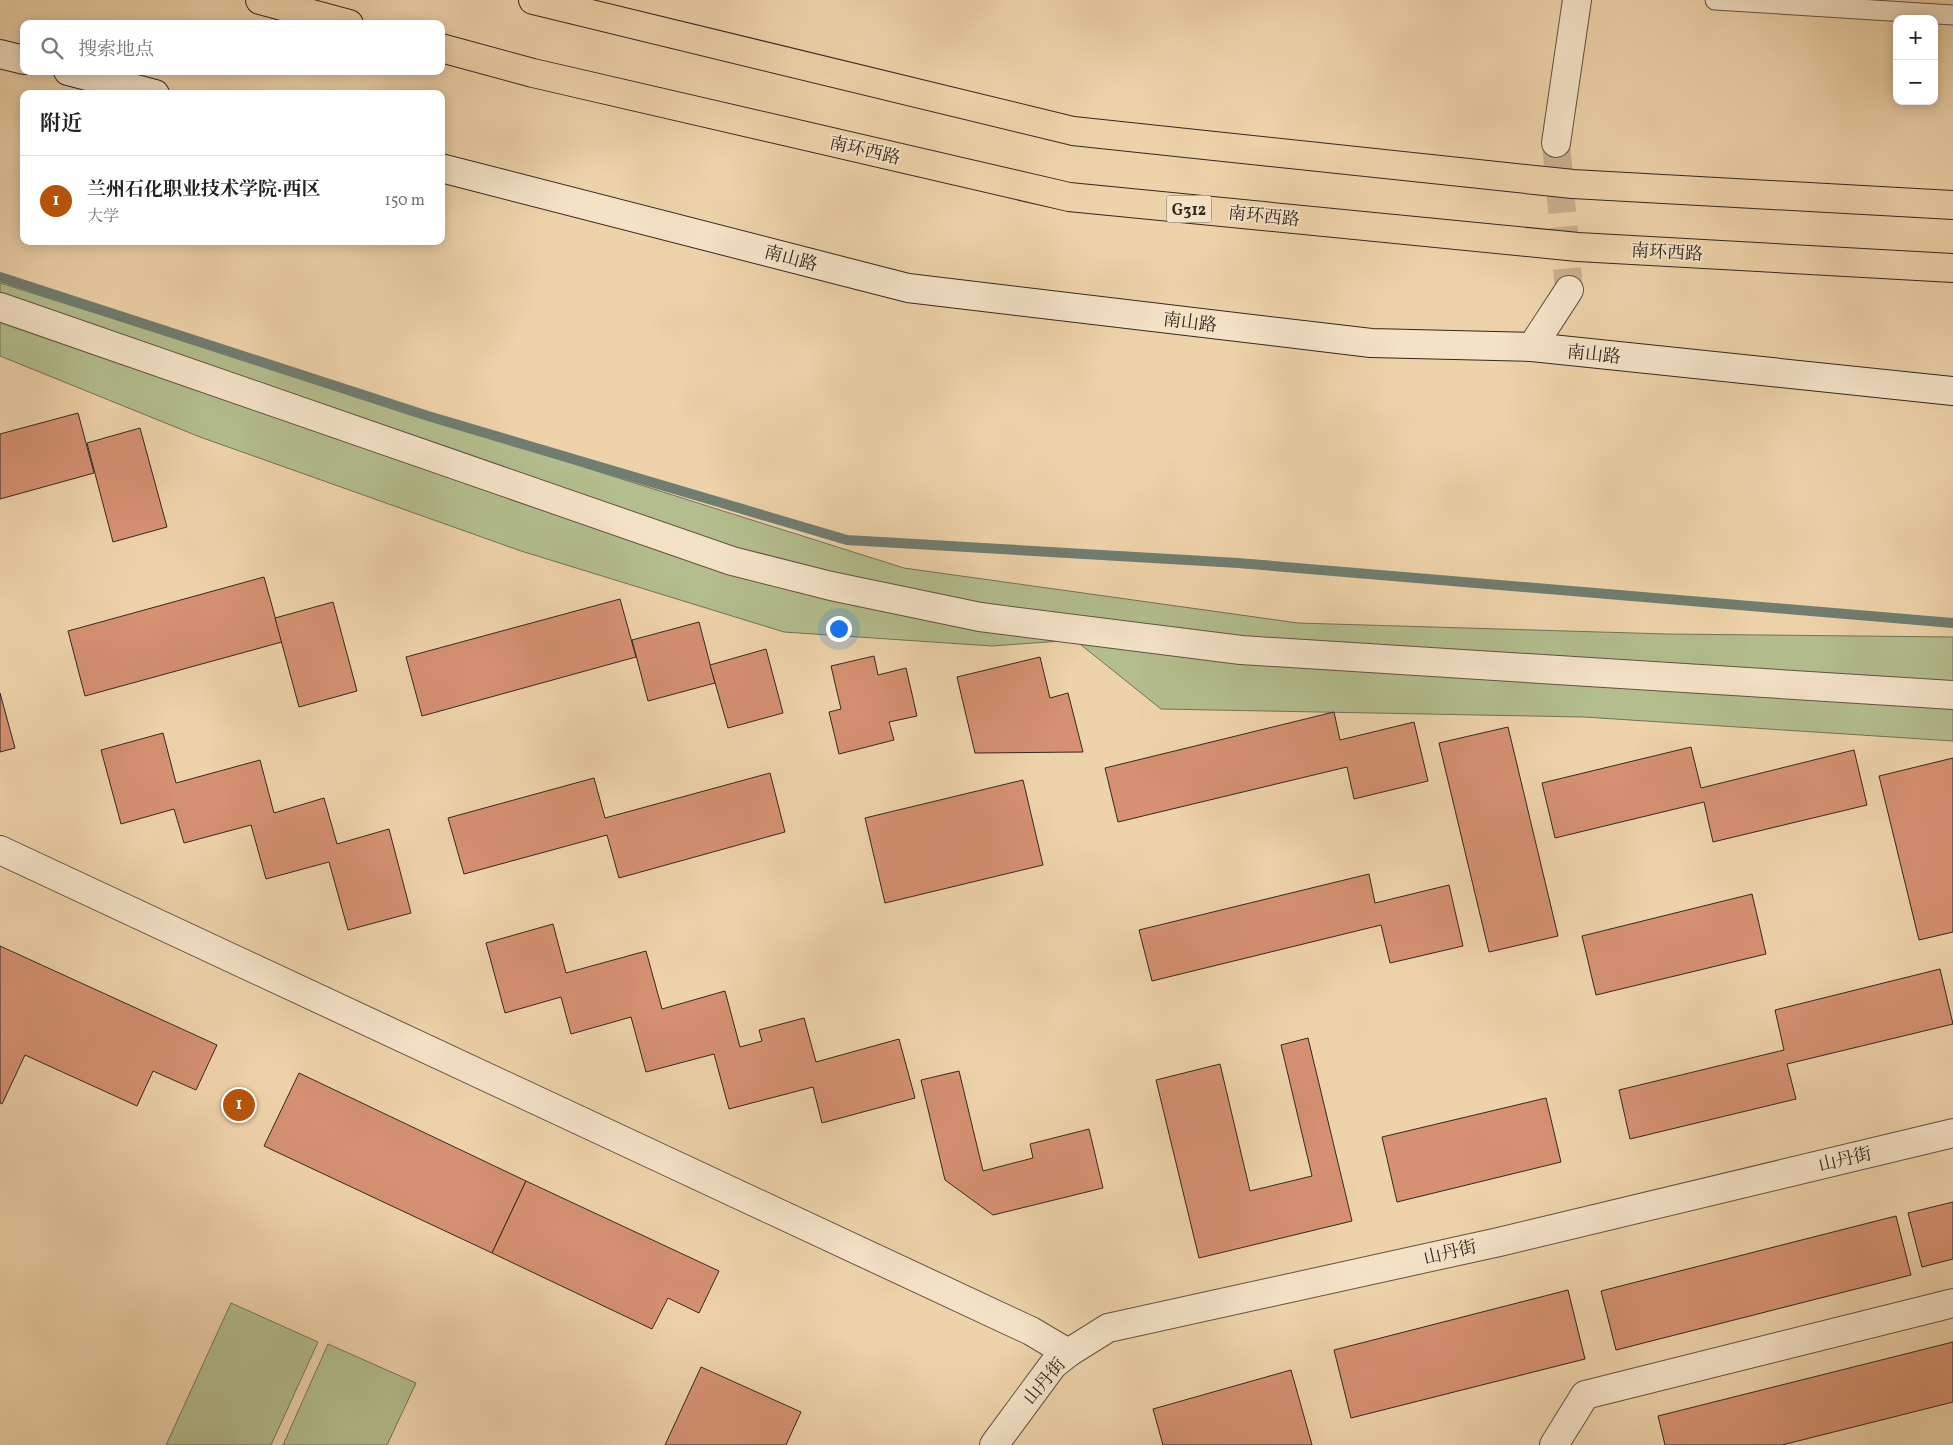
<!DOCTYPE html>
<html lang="zh">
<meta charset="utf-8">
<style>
body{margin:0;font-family:Vollkorn,"Noto Serif SC",serif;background:#f6f6f6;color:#222}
.controls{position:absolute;right:15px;top:15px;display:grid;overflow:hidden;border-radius:10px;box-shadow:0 2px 12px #0003}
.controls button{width:45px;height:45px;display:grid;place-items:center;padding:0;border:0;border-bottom:1px solid #e0e0e0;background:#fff;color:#222;font:25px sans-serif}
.you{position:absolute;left:838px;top:628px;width:18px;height:18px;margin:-12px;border:4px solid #fff;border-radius:50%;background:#1a73e8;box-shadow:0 0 0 8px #1a73e833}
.badge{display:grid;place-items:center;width:32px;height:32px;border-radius:50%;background:#b45309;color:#fff;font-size:16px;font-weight:700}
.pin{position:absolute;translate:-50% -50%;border:2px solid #fff;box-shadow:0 1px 5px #0006}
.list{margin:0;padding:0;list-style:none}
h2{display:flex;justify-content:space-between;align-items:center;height:65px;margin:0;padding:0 20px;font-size:21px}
h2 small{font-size:16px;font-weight:400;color:#767676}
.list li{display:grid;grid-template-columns:32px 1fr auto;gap:15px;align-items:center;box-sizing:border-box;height:90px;padding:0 20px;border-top:1px solid #e0e0e0}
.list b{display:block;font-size:19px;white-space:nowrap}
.list p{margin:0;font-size:16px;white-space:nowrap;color:#767676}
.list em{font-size:16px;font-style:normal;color:#767676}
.icon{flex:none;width:28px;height:28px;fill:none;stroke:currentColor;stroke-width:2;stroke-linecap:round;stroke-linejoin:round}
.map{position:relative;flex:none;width:1953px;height:1445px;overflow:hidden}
.search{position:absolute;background:#fff;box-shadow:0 2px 12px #0003;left:20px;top:20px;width:425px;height:55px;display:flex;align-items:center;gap:12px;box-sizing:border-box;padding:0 18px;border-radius:10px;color:#767676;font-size:19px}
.panel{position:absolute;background:#fff;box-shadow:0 2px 12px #0003;left:20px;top:90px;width:425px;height:155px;border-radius:10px}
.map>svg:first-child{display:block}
</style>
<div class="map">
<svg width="1953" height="1445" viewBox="0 0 1953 1445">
<rect width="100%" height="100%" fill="#eed2a9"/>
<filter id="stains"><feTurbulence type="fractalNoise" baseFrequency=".004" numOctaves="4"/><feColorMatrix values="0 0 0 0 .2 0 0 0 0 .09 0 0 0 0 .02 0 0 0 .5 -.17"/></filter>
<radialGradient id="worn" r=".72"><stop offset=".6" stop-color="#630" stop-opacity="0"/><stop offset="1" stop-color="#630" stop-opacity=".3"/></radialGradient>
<g fill="#b3bd8d" stroke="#737257">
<path d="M0,283l904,285 394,55 369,11 286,3v104l-369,-24 -423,-8 -86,-69 -83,6 -208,-14 -263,-81 -321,-114 -200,-81z"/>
<path d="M231,1303l87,39 -47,103h-105z"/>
<path d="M328,1344l88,39 -29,62h-104z"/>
</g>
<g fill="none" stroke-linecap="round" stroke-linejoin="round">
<path stroke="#707e71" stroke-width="10" d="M0,277l428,139 419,124 391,23 715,60"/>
</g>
<g fill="#d59172" stroke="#332821">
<path d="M78,413l16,60 -94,26v-65z"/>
<path d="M140,428l27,99 -54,15 -26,-99z"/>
<path d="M264,577l18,65 -197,54 -17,-65z"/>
<path d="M620,599l16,58 -214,59 -16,-59z"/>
<path d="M333,602l24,89 -58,16 -24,-89z"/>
<path d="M699,622l16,61 -67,18 -16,-61z"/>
<path d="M766,649l17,64 -55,15 -18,-63z"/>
<path d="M874,656l4,19 28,-7 11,48 -28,6 5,18 -55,14 -10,-42 12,-3 -10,-43z"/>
<path d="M1040,657l10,41 18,-5 15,59 -108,1 -18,-76z"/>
<path d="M0,693l15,55 -15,4z"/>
<path d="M1334,712l6,28 74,-18 14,59 -74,18 -7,-32 -229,55 -13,-54z"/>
<path d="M1508,727l50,209 -69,16 -50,-209z"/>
<path d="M163,733l13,50 84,-23 14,53 50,-15 13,46 52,-15 22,84 -63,17 -19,-68 -63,17 -15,-54 -67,18 -10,-34 -53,15 -20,-74z"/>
<path d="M1691,747l10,41 153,-38 13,55 -154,37 -9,-40 -149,36 -13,-55z"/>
<path d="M1953,758v174l-34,8 -40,-164z"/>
<path d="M770,773l15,59 -166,46 -12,-43 -143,39 -16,-56 146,-40 11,40z"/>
<path d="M1023,780l20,85 -158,38 -20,-85z"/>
<path d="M1369,874l6,29 74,-18 14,61 -73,17 -9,-38 -229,56 -13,-51z"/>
<path d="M1752,894l14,60 -170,41 -14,-59z"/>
<path d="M553,924l13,49 80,-22 16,58 63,-18 15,56 22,-6 -3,-11 45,-12 12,44 83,-23 16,59 -93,25 -9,-36 -84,22 -15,-55 -68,18 -15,-55 -60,17 -10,-37 -56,16 -19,-70z"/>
<path d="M0,946l217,99 -21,45 -43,-19 -16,35 -112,-51 -23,49 -2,-1z"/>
<path d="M1940,969l13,55 -166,40 9,35 -166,40 -11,-49 165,-40 -9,-40z"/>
<path d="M1308,1038l44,183 -153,37 -43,-178 64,-16 30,127 62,-15 -31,-131z"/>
<path d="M959,1071l24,100 50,-13 -3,-14 59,-15 14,59 -110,27 -48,-35 -24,-100z"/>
<path d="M299,1073l227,108 -34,72 -228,-107z"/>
<path d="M1546,1098l15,64 -164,40 -15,-65z"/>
<path d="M526,1181l193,90 -20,42 -31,-15 -16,31 -160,-76z"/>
<path d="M1953,1202v57l-31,8 -14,-54z"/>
<path d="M1896,1216l15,59 -295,75 -15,-59z"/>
<path d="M1568,1290l17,69 -234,59 -17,-68z"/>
<path d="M1953,1342v60l-171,43h-117l-7,-29z"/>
<path d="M701,1367l100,45 -15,33h-121z"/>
<path d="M1291,1370l21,75h-149l-10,-36z"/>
</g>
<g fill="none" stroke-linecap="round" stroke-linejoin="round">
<path stroke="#c9b08e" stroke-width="28" stroke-dasharray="28 14" stroke-linecap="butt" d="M1556,143l13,147"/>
<g stroke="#625243" stroke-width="21">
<path id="lane" d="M1715,0l238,15"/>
</g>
<g stroke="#625243" stroke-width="30">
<g id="street">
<path d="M1556,143l21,-143"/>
<path d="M0,307l732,254 99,25 149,31 261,33 712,45"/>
<path d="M1532,347l37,-57"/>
<path d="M0,850l1031,481 37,22"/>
<path d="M994,1445l59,-80 15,-12 40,-25 391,-86 454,-109"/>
<path d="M1554,1445l31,-50 368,-92"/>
</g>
</g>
<g stroke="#332821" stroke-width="30">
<g id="secondary">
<path d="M0,54l24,6"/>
<path d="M68,71l87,23"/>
<path d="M441,168l467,120 463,55 161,4 421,44"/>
</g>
</g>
<g stroke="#332821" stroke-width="30">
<g id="highway">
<path d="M260,0l89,24"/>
<path d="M533,0l540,131 500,53 380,21"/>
<path d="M441,48l92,25 536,124 509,50 375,21"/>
</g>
</g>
<use href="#lane" stroke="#f4e2c7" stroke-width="19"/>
<use href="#street" stroke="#f4e2c7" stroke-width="28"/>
<use href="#secondary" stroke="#f4e2c7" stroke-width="28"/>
<use href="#highway" stroke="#eed2a9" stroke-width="28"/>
</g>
<g text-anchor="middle" stroke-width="4" stroke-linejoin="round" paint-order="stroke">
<rect fill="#f4e2c7" stroke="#6d6053" stroke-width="1" x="1166.5" y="195.5" width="45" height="27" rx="4"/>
<g font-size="16" font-weight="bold" fill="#332821">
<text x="1189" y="215">G312</text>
</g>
<g font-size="18" fill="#332821" stroke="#f4e2c7">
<text transform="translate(865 150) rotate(13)" y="6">南环西路</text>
<text transform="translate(1264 216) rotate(6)" y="6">南环西路</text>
<text transform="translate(1667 252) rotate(3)" y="6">南环西路</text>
<text transform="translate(791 258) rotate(15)" y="6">南山路</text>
<text transform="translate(1190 322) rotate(7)" y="6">南山路</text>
<text transform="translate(1594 354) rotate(6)" y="6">南山路</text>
<text transform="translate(1845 1159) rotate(-13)" y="6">山丹街</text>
<text transform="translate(1450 1252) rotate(-13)" y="6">山丹街</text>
<text transform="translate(1044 1381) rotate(-50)" y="6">山丹街</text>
</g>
</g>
<rect width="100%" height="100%" filter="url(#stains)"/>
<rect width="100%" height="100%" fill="url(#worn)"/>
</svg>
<div class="controls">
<button>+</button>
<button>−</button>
</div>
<div class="you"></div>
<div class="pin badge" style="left:239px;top:1105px">1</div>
<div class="search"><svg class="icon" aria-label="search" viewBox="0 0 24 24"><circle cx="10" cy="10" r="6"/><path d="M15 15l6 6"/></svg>搜索地点</div>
<section class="panel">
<h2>附近<small></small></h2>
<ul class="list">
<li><span class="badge">1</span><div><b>兰州石化职业技术学院·西区</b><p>大学</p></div><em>150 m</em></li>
</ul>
</section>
</div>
